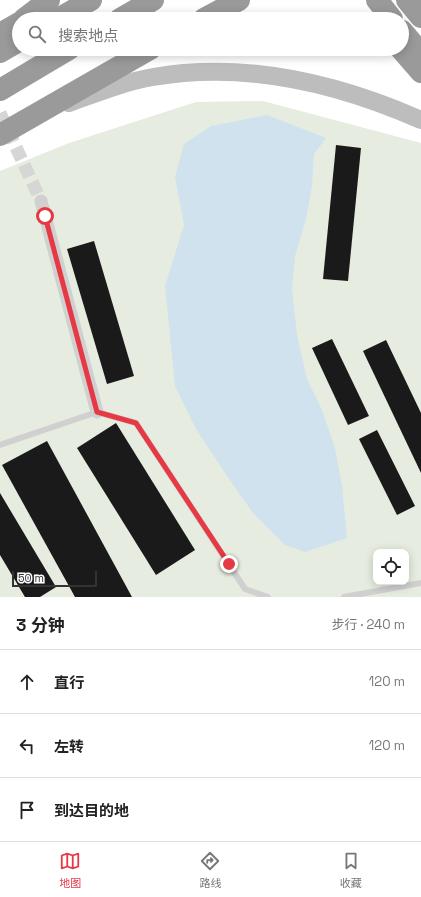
<!DOCTYPE html>
<html lang="zh">
<meta charset="utf-8">
<style>
body{margin:0;font-family:"Space Grotesk","Noto Sans SC",sans-serif;background:#f2f2f2;color:#222}
.controls{position:absolute;right:12px;bottom:12px;display:grid;overflow:hidden;border-radius:8px;box-shadow:0 2px 10px #0003}
.controls button{width:36px;height:36px;display:grid;place-items:center;padding:0;border:0;border-bottom:1px solid #e0e0e0;background:#fff;color:#222;font:20px sans-serif}
.scale{position:absolute;left:12px;bottom:10px;width:85px;box-sizing:border-box;padding-left:4px;border:2px solid #333;border-top:0;font-size:11px;line-height:14px;white-space:nowrap;color:#333;-webkit-text-stroke:3px #fff;paint-order:stroke}
.stop{position:absolute;width:12px;height:12px;margin:-9px;border:3px solid #e63946;border-radius:50%;background:#fff}
.stop.end{background:#e63946;border-color:#fff;box-shadow:0 1px 4px #0008}
.list{margin:0;padding:0;list-style:none}
h2{display:flex;justify-content:space-between;align-items:center;height:52px;margin:0;padding:0 16px;font-size:17px}
h2 small{font-size:13px;font-weight:400;color:#767676}
.list li{display:grid;grid-template-columns:26px 1fr auto;gap:12px;align-items:center;box-sizing:border-box;height:64px;padding:0 16px;border-top:1px solid #e0e0e0}
.list b{display:block;font-size:15px;white-space:nowrap}
.list em{font-size:13px;font-style:normal;color:#767676}
.icon{flex:none;width:22px;height:22px;fill:none;stroke:currentColor;stroke-width:2;stroke-linecap:round;stroke-linejoin:round}
.map{position:relative;flex:none;width:421px;height:597px;overflow:hidden}
.search{position:absolute;background:#fff;box-shadow:0 2px 10px #0003;left:12px;right:12px;top:12px;height:44px;display:flex;align-items:center;gap:10px;box-sizing:border-box;padding:0 14px;border-radius:22px;color:#767676;font-size:15px}
.sheet{height:244px;background:#fff}
nav{display:flex;justify-content:space-around;align-items:center;box-sizing:border-box;height:56px;border-top:1px solid #e0e0e0;background:#fff;font-size:11px;color:#767676}
nav a{display:grid;justify-items:center;gap:2px}
nav .on{color:#e63946}
.map>svg:first-child{display:block}
</style>
<div class="map">
<svg width="421" height="597" viewBox="0 0 421 597">
<rect width="100%" height="100%" fill="#fff"/>
<path fill="#e6ecdf" fill-rule="evenodd" d="M263,101l158,42v454h-421v-426l69,-28 127,-41zM376,552h30v30h-30z"/>
<path fill="#cfe2ee" d="M267,115l59,23 -12,16 -2,32 -6,33 -11,37 -3,33 5,46 10,44 15,31 13,38 7,38 5,52 -42,14 -20,-7 -32,-32 -24,-34 -33,-50 -21,-43 -10,-100 19,-61 -9,-48 9,-33 27,-18z"/>
<g fill="#1a1a1a">
<path d="M336,145l25,3 -13,133 -25,-2z"/>
<path d="M94,241l40,135 -27,8 -40,-135z"/>
<path d="M332,339l37,77 -21,9 -36,-77z"/>
<path d="M386,340l35,73v60l-58,-122z"/>
<path d="M116,423l79,127 -39,25 -79,-127z"/>
<path d="M377,430l38,76 -18,9 -38,-76z"/>
<path d="M47,441l85,156h-57l-73,-132z"/>
<path d="M0,493l56,94 -16,10h-15l-25,-42z"/>
</g>
<g fill="none" stroke-linecap="round" stroke-linejoin="round">
<path stroke="#d6d6d6" stroke-width="13" stroke-dasharray="13 6" stroke-linecap="butt" d="M0,113l41,88"/>
<g stroke="#d0d0d0" stroke-width="6">
<path d="M0,445l97,-33 39,11 109,166 23,8"/>
<path d="M344,597l77,-14"/>
</g>
<path stroke="#d0d0d0" stroke-width="13" d="M41,201l56,211"/>
<path stroke="#bdbdbd" stroke-width="18" d="M69,103c28,-10 55,-21 84,-26 92,-16 184,6 268,43"/>
<g stroke="#9a9a9a" stroke-width="22">
<path d="M377,0l15,19"/>
<path d="M407,0l14,17"/>
<path d="M24,19l25,-19"/>
<path d="M58,19l33,-19"/>
<path d="M120,19l33,-19"/>
<path d="M204,19l35,-19"/>
<path d="M402,31l19,22"/>
<path d="M0,34l19,-11"/>
<path d="M401,49l20,23"/>
<path d="M0,52l19,-11"/>
<path d="M0,90l69,-41"/>
<path d="M0,135l150,-86"/>
</g>
</g>
<g fill="none" stroke-linecap="round" stroke-linejoin="round">
<path stroke="#e63946" stroke-width="5" d="M45,216l52,196 39,11 93,141"/>
</g>
</svg>
<div class="controls">
<button><svg class="icon" aria-label="locate" viewBox="0 0 24 24"><circle cx="12" cy="12" r="6"/><path d="M12 2v4M12 18v4M2 12h4M18 12h4"/></svg></button>
</div>
<div class="scale">50 m</div>
<div class="stop" style="left:45px;top:216px"></div>
<div class="stop end" style="left:229px;top:564px"></div>
<div class="search"><svg class="icon" aria-label="search" viewBox="0 0 24 24"><circle cx="10" cy="10" r="6"/><path d="M15 15l6 6"/></svg>搜索地点</div>
</div>
<section class="sheet">
<h2>3 分钟<small>步行 · 240 m</small></h2>
<ul class="list">
<li><svg class="icon" aria-label="ahead" viewBox="0 0 24 24"><path d="M12 20V5M6 11l6-6 6 6"/></svg><div><b>直行</b></div><em>120 m</em></li>
<li><svg class="icon" aria-label="left" viewBox="0 0 24 24"><path d="M17 20v-9H6M10 6l-5 5 5 5"/></svg><div><b>左转</b></div><em>120 m</em></li>
<li><svg class="icon" aria-label="arrive" viewBox="0 0 24 24"><path d="M6 21V4h12l-3 4 3 4H6"/></svg><div><b>到达目的地</b></div></li>
</ul>
</section>
<nav>
<a class="on"><svg class="icon" aria-label="map" viewBox="0 0 24 24"><path d="M3 6l6-2 6 2 6-2v14l-6 2-6-2-6 2zM9 4v14M15 6v14"/></svg>地图</a>
<a><svg class="icon" aria-label="directions" viewBox="0 0 24 24"><path d="M12 3l9 9-9 9-9-9zM9 14v-3h6M13 9l2 2-2 2"/></svg>路线</a>
<a><svg class="icon" aria-label="saved" viewBox="0 0 24 24"><path d="M7 4h10v16l-5-4-5 4z"/></svg>收藏</a>
</nav>
